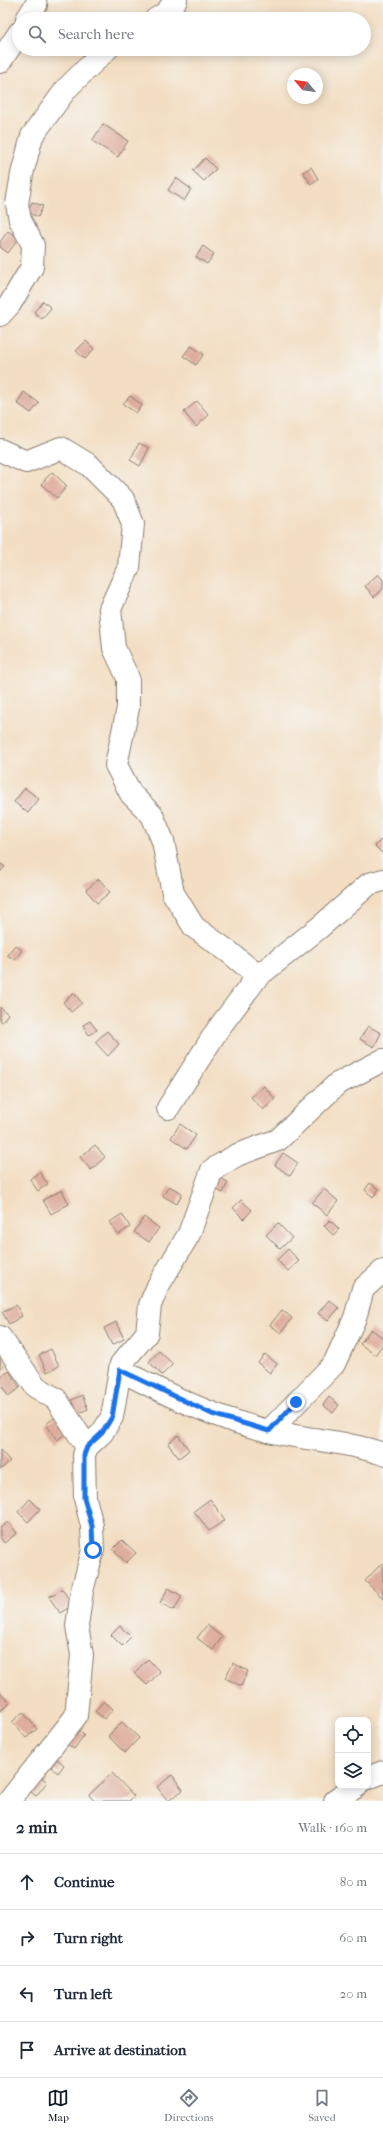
<!DOCTYPE html>
<meta charset="utf-8">
<style>
body{margin:0;font-family:"IM FELL French Canon",serif;background:#f6f6f7;color:#1f2937}
.controls{position:absolute;right:12px;bottom:12px;display:grid;overflow:hidden;border-radius:8px;box-shadow:0 2px 10px #0003}
.controls button{width:36px;height:36px;display:grid;place-items:center;padding:0;border:0;border-bottom:1px solid #e0e1e3;background:#fff;color:#1f2937;font:20px sans-serif}
.compass{position:absolute;left:287px;top:68px;width:36px;height:36px;border-radius:50%;background:#fff;box-shadow:0 2px 10px #0003;rotate:299deg}
.stop{position:absolute;width:12px;height:12px;margin:-9px;border:3px solid #1a73e8;border-radius:50%;background:#fff}
.stop.end{background:#1a73e8;border-color:#fff;box-shadow:0 1px 4px #0008}
.list{margin:0;padding:0;list-style:none}
h2{display:flex;justify-content:space-between;align-items:center;height:52px;margin:0;padding:0 16px;font-size:17px}
h2 small{font-size:13px;font-weight:400;color:#747a83}
.list li{display:grid;grid-template-columns:26px 1fr auto;gap:12px;align-items:center;box-sizing:border-box;height:56px;padding:0 16px;border-top:1px solid #e0e1e3}
.list b{display:block;font-size:15px;white-space:nowrap}
.list em{font-size:13px;font-style:normal;color:#747a83}
.icon{flex:none;width:22px;height:22px;fill:none;stroke:currentColor;stroke-width:2;stroke-linecap:round;stroke-linejoin:round}
.map{position:relative;flex:none;width:383px;height:1801px;overflow:hidden}
.search{position:absolute;background:#fff;box-shadow:0 2px 10px #0003;left:12px;right:12px;top:12px;height:44px;display:flex;align-items:center;gap:10px;box-sizing:border-box;padding:0 14px;border-radius:22px;color:#747a83;font-size:15px}
.sheet{height:276px;background:#fff}
nav{display:flex;justify-content:space-around;align-items:center;box-sizing:border-box;height:56px;border-top:1px solid #e0e1e3;background:#fff;font-size:11px;color:#747a83}
nav a{display:grid;justify-items:center;gap:2px}
nav .on{color:#111827}
.map>svg:first-child{display:block}
</style>
<div class="map">
<svg width="383" height="1801" viewBox="0 0 383 1801">
<rect width="100%" height="100%" fill="#f6f6f2"/>
<filter id="ink" filterUnits="userSpaceOnUse"><feTurbulence type="fractalNoise" baseFrequency=".025" numOctaves="2"/><feDisplacementMap in="SourceGraphic" scale="8" xChannelSelector="R" yChannelSelector="G"/><feConvolveMatrix kernelMatrix="1 2 1 2 8 2 1 2 1" color-interpolation-filters="sRGB"/></filter>
<filter id="wash" filterUnits="userSpaceOnUse"><feTurbulence type="fractalNoise" baseFrequency=".012" numOctaves="4" result="noise"/><feDisplacementMap in="SourceGraphic" scale="16" xChannelSelector="R" yChannelSelector="G"/><feGaussianBlur stdDeviation="0.9" result="paint"/><feColorMatrix in="noise" values="0 0 0 0 0 0 0 0 0 0 0 0 0 0 0 0 0 1.4 0 .05"/><feComposite in="paint" operator="in"/></filter>
<g filter="url(#wash)">
<rect width="100%" height="100%" fill="#f3dec3"/>
<g id="blocks">
<g fill="#dead9e">
<path d="M103,124l25,17 -10,16 -26,-16z"/>
<path d="M205,158l11,11 -12,12 -11,-10z"/>
<path d="M311,167l7,12 -7,5 -8,-12z"/>
<path d="M176,178l15,11 -7,12 -16,-11z"/>
<path d="M32,202l11,4 -5,11 -11,-5z"/>
<path d="M8,231l11,7 -11,15 -8,-6v-5z"/>
<path d="M203,246l11,8 -7,10 -11,-7z"/>
<path d="M43,301l8,7 -9,11 -8,-7z"/>
<path d="M86,341l8,8 -9,10 -9,-8z"/>
<path d="M191,346l13,8 -8,11 -13,-9z"/>
<path d="M24,392l15,11 -8,10 -14,-10z"/>
<path d="M130,396l12,9 -6,8 -13,-9z"/>
<path d="M197,401l12,14 -13,12 -12,-15z"/>
<path d="M139,443l10,5 -9,18 -10,-6z"/>
<path d="M52,472l15,14 -10,12 -16,-14z"/>
<path d="M378,574l5,6v9l-9,8 -9,-11z"/>
<path d="M25,788l14,11 -11,14 -14,-11z"/>
<path d="M383,838v16l-8,-8z"/>
<path d="M0,863l5,4 -5,5z"/>
<path d="M99,879l11,13 -13,11 -11,-13z"/>
<path d="M15,945l7,5 -7,10 -8,-5z"/>
<path d="M74,993l8,10 -11,9 -8,-10z"/>
<path d="M0,1007l8,7 -6,8 -2,-2z"/>
<path d="M90,1021l7,9 -8,5 -6,-10z"/>
<path d="M368,1026l13,7 -7,14 -14,-8z"/>
<path d="M107,1031l12,13 -11,12 -13,-14z"/>
<path d="M264,1086l11,13 -12,11 -12,-13z"/>
<path d="M180,1124l16,11 -9,14 -16,-11z"/>
<path d="M95,1145l10,12 -14,13 -11,-13z"/>
<path d="M283,1153l15,10 -8,13 -15,-11z"/>
<path d="M39,1172l9,12 -10,7 -8,-12z"/>
<path d="M214,1175l14,7 -5,11 -15,-7z"/>
<path d="M370,1183l9,6 -6,8 -8,-7z"/>
<path d="M169,1186l13,7 -5,11 -14,-8z"/>
<path d="M324,1189l14,12 -11,14 -15,-12z"/>
<path d="M62,1190l7,14 -18,10 -8,-14z"/>
<path d="M241,1200l11,10 -8,9 -11,-11z"/>
<path d="M122,1214l8,13 -12,8 -8,-13z"/>
<path d="M144,1217l15,11 -10,14 -15,-10z"/>
<path d="M330,1220l9,9 -6,6 -9,-9z"/>
<path d="M278,1223l14,15 -12,11 -14,-14z"/>
<path d="M288,1249l11,12 -11,10 -11,-11z"/>
<path d="M329,1300l10,8 -11,13 -10,-8z"/>
<path d="M16,1305l6,11 -13,8 -7,-12z"/>
<path d="M282,1310l10,8 -11,15 -11,-8z"/>
<path d="M116,1322l8,17 -12,6 -8,-17z"/>
<path d="M371,1329l12,9v6l-8,11 -15,-11z"/>
<path d="M51,1349l8,17 -12,6 -8,-17z"/>
<path d="M159,1351l14,13 -11,11 -13,-13z"/>
<path d="M0,1353l7,10 -7,6z"/>
<path d="M265,1354l12,10 -7,9 -12,-10z"/>
<path d="M9,1371l11,17 -12,8 -8,-13v-6z"/>
<path d="M82,1395l6,14 -14,6 -6,-13z"/>
<path d="M329,1397l10,8 -6,8 -10,-8z"/>
<path d="M57,1416l11,16 -11,8 -11,-16z"/>
<path d="M178,1435l11,15 -10,8 -11,-14z"/>
<path d="M0,1450l10,11 -10,9z"/>
<path d="M30,1499l10,10 -12,13 -10,-10z"/>
<path d="M210,1499l15,21 -16,11 -15,-20z"/>
<path d="M8,1522l9,11 -13,10 -4,-6v-9z"/>
<path d="M122,1540l14,13 -10,10 -13,-14z"/>
<path d="M382,1563l1,1v34l-18,-17z"/>
<path d="M168,1588l14,8 -8,14 -14,-7z"/>
<path d="M62,1589l11,16 -13,8 -11,-16z"/>
<path d="M207,1625l15,12 -9,13 -16,-12z"/>
<path d="M120,1626l11,11 -9,9 -11,-11z"/>
<path d="M148,1659l12,13 -13,13 -13,-12z"/>
<path d="M233,1663l15,8 -7,15 -16,-8z"/>
<path d="M0,1692l10,11 -10,8z"/>
<path d="M104,1701l9,8 -9,10 -9,-8z"/>
<path d="M23,1712l14,17 -11,9 -14,-16z"/>
<path d="M122,1722l17,16 -14,15 -17,-17z"/>
<path d="M74,1728l10,7 -10,14 -10,-7z"/>
<path d="M57,1759l7,6 -6,8 -7,-6z"/>
<path d="M36,1773l11,9 -11,14 -11,-9z"/>
<path d="M112,1773l22,23 -5,5h-35l-5,-6z"/>
<path d="M172,1775l11,15 -15,11 -11,-14z"/>
</g>
</g>
</g>
<g filter="url(#ink)">
<use href="#blocks" fill-opacity="0" stroke="#887d70" stroke-width="1"/>
<g fill="none" stroke-linecap="round" stroke-linejoin="round">
<g stroke="#887d70" stroke-width="24">
<g id="minor">
<path d="M27,19l9,-14"/>
<path d="M156,19l10,-6 10,-13"/>
<path d="M0,62l19,-29"/>
<path d="M0,315l10,-11 22,-37 1,-22 -13,-25 -3,-16 5,-30 10,-38 35,-48 40,-39"/>
<path d="M0,450l26,12 35,-14 28,17 34,34 10,25 -4,43 -19,42 4,39 14,30v30l-12,57 15,29 21,21 11,26 10,52 21,34 35,25 29,24"/>
<path d="M168,1108l50,-79 40,-53 62,-49 49,-43 14,-4"/>
<path d="M0,1337l36,50 20,12 31,48"/>
<path d="M120,1370c48,25 96,49 149,61 38,9 77,10 114,23"/>
<path d="M269,1431l65,-67 21,-46 8,-29 20,-18"/>
<path d="M368,1778l15,-6"/>
<path d="M9,1801l67,-85 6,-61 -5,-29 5,-35 11,-41 -1,-24 -7,-28 -1,-43 3,-8 15,-14 10,-16 9,-53 26,-31 3,-28 8,-19 31,-52 23,-64 25,-15 41,-15 59,-56 46,-24"/>
<path d="M335,1801l22,-15"/>
</g>
</g>
<use href="#minor" stroke="#fff" stroke-width="22"/>
</g>
</g>
<g fill="none" stroke-linecap="round" stroke-linejoin="round" filter="url(#ink)">
<path stroke="#1a73e8" stroke-width="5" d="M93,1550l-1,-24 -8,-28v-43l3,-8 15,-14 10,-16 8,-47 92,44 57,17 27,-29"/>
</g>
</svg>
<div class="controls">
<button><svg class="icon" aria-label="locate" viewBox="0 0 24 24"><circle cx="12" cy="12" r="6"/><path d="M12 2v4M12 18v4M2 12h4M18 12h4"/></svg></button>
<button><svg class="icon" aria-label="layers" viewBox="0 0 24 24"><path d="M12 4l9 5-9 5-9-5zM3 14l9 5 9-5"/></svg></button>
</div>
<svg class="compass" viewBox="-18 -18 36 36"><path d="M0-13l5 13h-10z" fill="#e53935"/><path d="M0 13l5-13h-10z" fill="#747a83"/></svg>
<div class="stop" style="left:93px;top:1550px"></div>
<div class="stop end" style="left:296px;top:1402px"></div>
<div class="search"><svg class="icon" aria-label="search" viewBox="0 0 24 24"><circle cx="10" cy="10" r="6"/><path d="M15 15l6 6"/></svg>Search here</div>
</div>
<section class="sheet">
<h2>2 min<small>Walk · 160 m</small></h2>
<ul class="list">
<li><svg class="icon" aria-label="ahead" viewBox="0 0 24 24"><path d="M12 20V5M6 11l6-6 6 6"/></svg><div><b>Continue</b></div><em>80 m</em></li>
<li><svg class="icon" aria-label="right" viewBox="0 0 24 24"><path d="M7 20v-9h11M14 6l5 5-5 5"/></svg><div><b>Turn right</b></div><em>60 m</em></li>
<li><svg class="icon" aria-label="left" viewBox="0 0 24 24"><path d="M17 20v-9H6M10 6l-5 5 5 5"/></svg><div><b>Turn left</b></div><em>20 m</em></li>
<li><svg class="icon" aria-label="arrive" viewBox="0 0 24 24"><path d="M6 21V4h12l-3 4 3 4H6"/></svg><div><b>Arrive at destination</b></div></li>
</ul>
</section>
<nav>
<a class="on"><svg class="icon" aria-label="map" viewBox="0 0 24 24"><path d="M3 6l6-2 6 2 6-2v14l-6 2-6-2-6 2zM9 4v14M15 6v14"/></svg>Map</a>
<a><svg class="icon" aria-label="directions" viewBox="0 0 24 24"><path d="M12 3l9 9-9 9-9-9zM9 14v-3h6M13 9l2 2-2 2"/></svg>Directions</a>
<a><svg class="icon" aria-label="saved" viewBox="0 0 24 24"><path d="M7 4h10v16l-5-4-5 4z"/></svg>Saved</a>
</nav>
